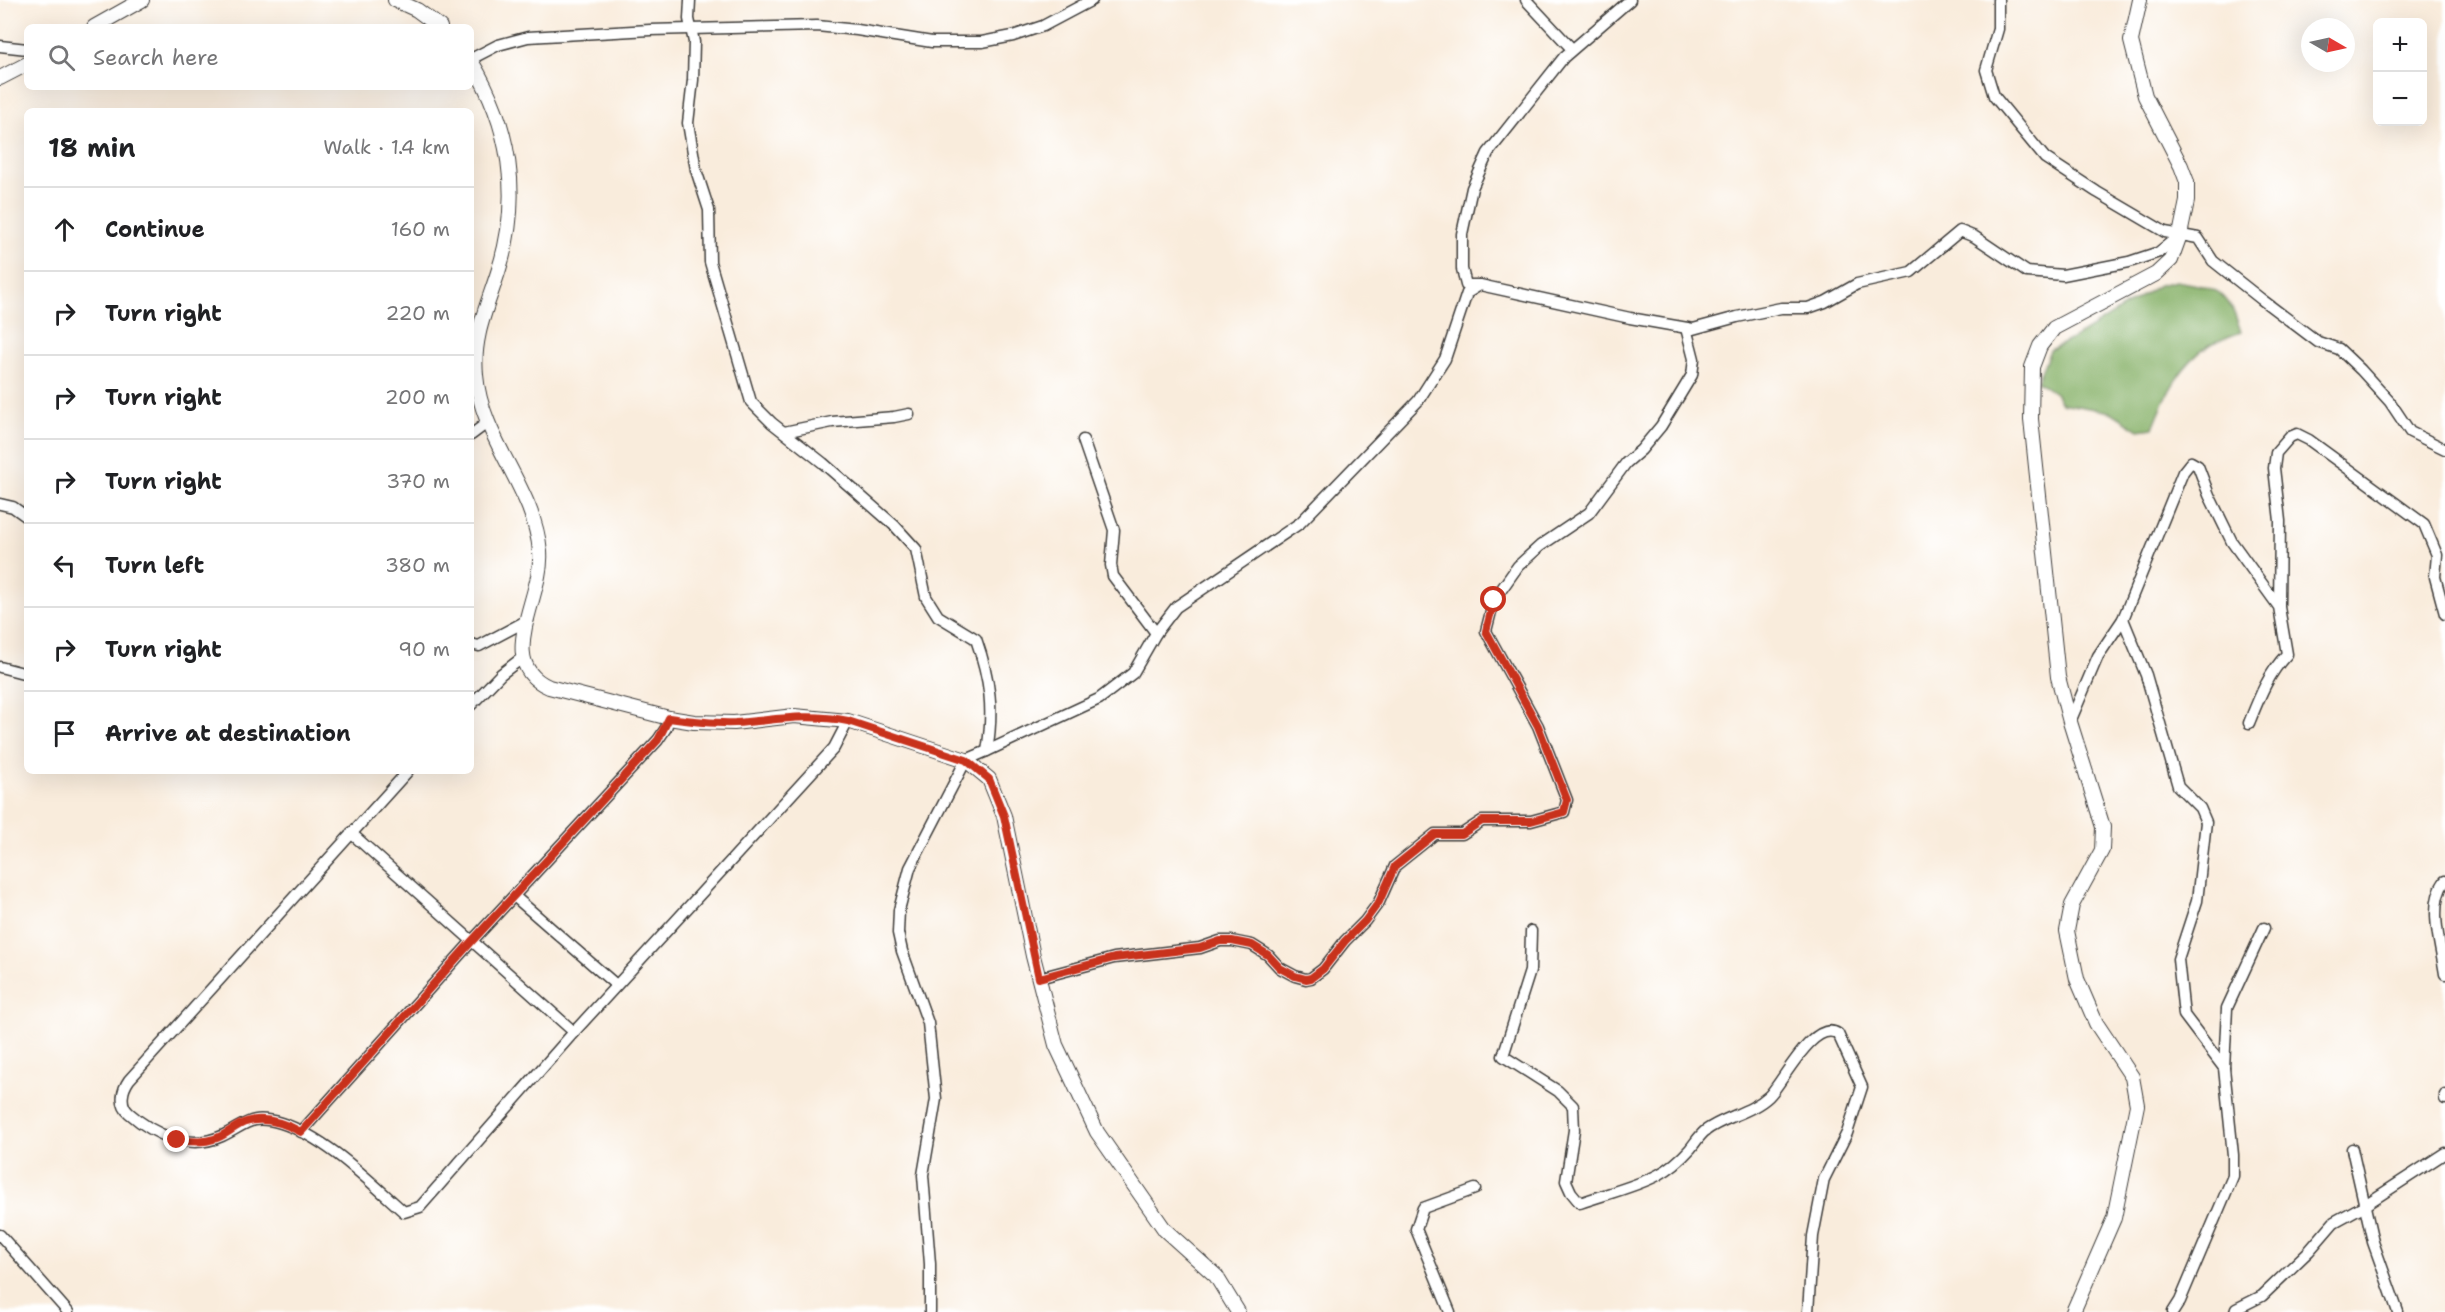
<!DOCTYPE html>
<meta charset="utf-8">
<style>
body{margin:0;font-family:"Shantell Sans",sans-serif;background:#f2f2f2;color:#202124}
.controls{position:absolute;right:18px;top:18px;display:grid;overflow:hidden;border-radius:9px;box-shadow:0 6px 24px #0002}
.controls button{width:54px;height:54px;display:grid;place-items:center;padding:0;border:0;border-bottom:2px solid #e0e0e0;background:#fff;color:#202124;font:30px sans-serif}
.compass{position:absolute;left:2301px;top:18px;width:54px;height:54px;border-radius:50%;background:#fff;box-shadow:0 6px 24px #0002;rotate:99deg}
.stop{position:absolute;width:18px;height:18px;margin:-14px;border:4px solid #c8321e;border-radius:50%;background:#fff}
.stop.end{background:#c8321e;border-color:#fff;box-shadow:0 2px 6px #0008}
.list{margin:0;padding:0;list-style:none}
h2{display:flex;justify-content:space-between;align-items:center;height:78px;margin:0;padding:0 24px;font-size:26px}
h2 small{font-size:20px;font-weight:400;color:#757577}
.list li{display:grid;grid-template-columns:39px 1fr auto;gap:18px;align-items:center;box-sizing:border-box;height:84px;padding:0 24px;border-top:2px solid #e0e0e0}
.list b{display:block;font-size:22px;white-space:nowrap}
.list em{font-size:20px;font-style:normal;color:#757577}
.icon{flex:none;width:33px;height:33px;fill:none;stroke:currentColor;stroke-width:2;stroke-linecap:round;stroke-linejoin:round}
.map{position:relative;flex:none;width:2445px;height:1312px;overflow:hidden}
.search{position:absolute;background:#fff;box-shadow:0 6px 24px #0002;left:24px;top:24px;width:450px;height:66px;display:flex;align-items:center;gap:15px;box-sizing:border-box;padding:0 21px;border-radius:9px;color:#757577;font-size:22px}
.panel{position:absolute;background:#fff;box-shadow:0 6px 24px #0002;left:24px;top:108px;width:450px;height:666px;border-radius:9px}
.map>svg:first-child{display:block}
</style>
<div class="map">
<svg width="2445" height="1312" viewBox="0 0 2445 1312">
<rect width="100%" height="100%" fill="#fff"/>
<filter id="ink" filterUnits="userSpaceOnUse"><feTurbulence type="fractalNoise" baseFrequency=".0167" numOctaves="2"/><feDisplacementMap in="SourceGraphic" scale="12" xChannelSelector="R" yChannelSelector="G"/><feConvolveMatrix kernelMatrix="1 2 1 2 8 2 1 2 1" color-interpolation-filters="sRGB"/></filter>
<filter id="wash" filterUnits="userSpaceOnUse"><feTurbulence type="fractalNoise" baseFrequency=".008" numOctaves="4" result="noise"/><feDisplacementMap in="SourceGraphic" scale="24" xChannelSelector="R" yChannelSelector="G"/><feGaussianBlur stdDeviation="1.35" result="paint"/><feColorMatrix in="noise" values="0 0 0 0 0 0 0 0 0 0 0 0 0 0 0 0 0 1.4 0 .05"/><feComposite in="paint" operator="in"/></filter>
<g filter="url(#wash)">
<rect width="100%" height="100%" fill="#f9ecdc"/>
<path fill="#86b168" stroke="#516642" stroke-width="1.5" d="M2176,281c42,7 52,9 65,51 -10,4 -22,8 -31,13 -30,19 -45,51 -57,83l-14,2 -28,-18 -50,-9 -6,-10 -18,-12 13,-31 33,-17 76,-48z"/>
</g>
<g filter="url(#ink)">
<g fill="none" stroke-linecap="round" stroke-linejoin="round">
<g stroke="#3d3b39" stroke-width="13">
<g id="street">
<path d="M690,0l-1,19 5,23 -1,38 -5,43 8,47 13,40 1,52 41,140 21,21 51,40 72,63 21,23 10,48 12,19 38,23c14,40 18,70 11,112l-21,9 -56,108 -11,42 -1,23 4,18 26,72 8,76 -13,76 7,89v48"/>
<path d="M1526,0l46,49"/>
<path d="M1998,0v29l-12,41 8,26 51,62 52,34 68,40 33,6 15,23 48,38 57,43 21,7 22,21 29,32 20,30 35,17"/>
<path d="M0,46l27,3"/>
<path d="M471,59l27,-14 30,-8 122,-7 167,-4 40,4 75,12h50l31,-6 30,-10 49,-26"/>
<path d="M1479,285h-13l-4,-16v-35l10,-46 16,-35 76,-96 66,-57"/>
<path d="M784,432l48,-10 62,-5 15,-3"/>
<path d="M471,435l16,-12"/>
<path d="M1083,440l31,90 -3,35 2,11 43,57"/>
<path d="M0,504l13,3 14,10"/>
<path d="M2279,606l1,-85 -6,-53 2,-15 14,-16 7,-3 12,6 115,84 13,31 -2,22 10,37"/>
<path d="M2123,619l23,56 32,111 22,22 6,14 -9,79 -19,58 6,56 40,53 9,87v21l-53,125 -7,11"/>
<path d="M471,644l8,2 49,-26"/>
<path d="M0,667l27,7"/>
<path d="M471,705l30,-31 21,-16"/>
<path d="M2070,722l28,-66 25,-37 60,-147 8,-10 7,4 11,29 23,47 47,65 8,47c-19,20 -28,44 -38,69"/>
<path d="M987,751l112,-52 34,-26 23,-40 20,-26 124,-84 118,-122 27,-42 22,-66 13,-8 150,33 63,11 44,-12 44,-9h27l17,-6 32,-18 54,-12 49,-41 15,6 52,35 36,3 66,-13 30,-10 21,-17"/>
<path d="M408,771l-279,309c-7,10 -10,24 0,33 25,22 60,38 93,23 25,-12 28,-22 59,-13 45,14 89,59 123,89l16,-5 154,-175 260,-284 14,-27"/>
<path d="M351,833l223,199"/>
<path d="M2445,881c-18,24 -4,65 0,93"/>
<path d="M514,896l102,89"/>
<path d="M1531,931l-1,40 -27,85 55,35 15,15 1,24 -8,51 5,11 9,11c25,-9 55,-16 78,-28 11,-6 24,-17 32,-26 5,-6 9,-13 15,-18 18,-14 46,-18 64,-35 14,-14 45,-78 69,-62l24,53 -15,46 -23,46 -11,57 -5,76"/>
<path d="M1039,978l75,-20 86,-10 20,-7h12l20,4 16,10 12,13 15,8 11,3 5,-1 12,-9 22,-28 20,-20 14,-19 16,-36 40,-32h27l20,-13h49l33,-9 3,-12 -29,-74 -52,-95 8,-31 24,-34 22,-20 49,-33 37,-50 15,-13 20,-24 31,-51 2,-16 -8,-31"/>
<path d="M2224,1068l3,-60 37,-80"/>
<path d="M2445,1095v4"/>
<path d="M301,1132l171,-191 186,-201 8,-12 3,-10"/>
<path d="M2352,1149l21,93 25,70"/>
<path d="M0,1235l68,77"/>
<path d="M1450,1312l-34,-83 7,-21 52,-19"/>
<path d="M2235,1312l1,-3 26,-13 47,-45 25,-29 31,-17 80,-52"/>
</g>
</g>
<g stroke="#3d3b39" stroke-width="16">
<g id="secondary">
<path d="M395,0l22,10 23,17"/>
<path d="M94,27l48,-27"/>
<path d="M471,61c39,64 51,135 28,208 -11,36 -27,67 -23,106 5,64 59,114 64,177 4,44 -47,111 9,135l120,31 25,4 40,1 60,-7 54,5 118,39 23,19 15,37 29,140 23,89 41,87 68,98 51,46 22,36"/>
<path d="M0,78l27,-14"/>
<path d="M2073,1312l41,-94 23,-113 -5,-28 -36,-54 -19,-44 -10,-48 5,-26 30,-55 1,-23 -33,-105 -12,-45 -27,-258 1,-52 8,-21 14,-18 102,-54 15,-14 9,-25 7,-34v-19l-6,-16 -36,-70 -14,-55 9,-41"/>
</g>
</g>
<use href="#street" stroke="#fff" stroke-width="10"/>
<use href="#secondary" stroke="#fff" stroke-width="14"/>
</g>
</g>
<g fill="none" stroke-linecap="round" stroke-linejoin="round" filter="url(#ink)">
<path stroke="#c8321e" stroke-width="8" d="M177,1140c13,1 25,3 37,-1 10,-3 16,-9 25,-14 20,-11 43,-3 62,7l171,-191 186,-201 11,-22c22,3 44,6 66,5 41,-3 71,-10 113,-2l118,39 23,19 15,37 35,162 75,-20 86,-10 20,-7h12l20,4 16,10 12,13 15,8 11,3 5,-1 12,-9 22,-28 20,-20 14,-19 16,-36 40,-32h27l20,-13h49l33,-9 3,-12 -29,-74 -52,-95 8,-31"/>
</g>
</svg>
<div class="controls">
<button>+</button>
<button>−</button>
</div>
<svg class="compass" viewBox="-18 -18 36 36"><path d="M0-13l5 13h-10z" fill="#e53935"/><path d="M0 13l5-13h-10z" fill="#757577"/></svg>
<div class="stop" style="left:1494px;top:600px"></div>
<div class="stop end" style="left:177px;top:1140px"></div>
<div class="search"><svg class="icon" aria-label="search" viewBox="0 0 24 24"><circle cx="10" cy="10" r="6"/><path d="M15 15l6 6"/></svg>Search here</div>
<section class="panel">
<h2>18 min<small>Walk · 1.4 km</small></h2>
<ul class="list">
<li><svg class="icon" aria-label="ahead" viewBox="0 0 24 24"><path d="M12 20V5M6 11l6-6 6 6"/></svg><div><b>Continue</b></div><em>160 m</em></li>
<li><svg class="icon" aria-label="right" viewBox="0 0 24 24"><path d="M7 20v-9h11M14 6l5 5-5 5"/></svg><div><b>Turn right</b></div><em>220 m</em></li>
<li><svg class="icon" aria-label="right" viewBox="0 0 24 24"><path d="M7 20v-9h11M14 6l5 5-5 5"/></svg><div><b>Turn right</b></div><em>200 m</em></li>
<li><svg class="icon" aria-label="right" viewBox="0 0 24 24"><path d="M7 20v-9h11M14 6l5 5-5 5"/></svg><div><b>Turn right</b></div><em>370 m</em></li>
<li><svg class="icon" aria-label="left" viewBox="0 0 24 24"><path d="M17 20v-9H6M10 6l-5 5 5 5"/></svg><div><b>Turn left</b></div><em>380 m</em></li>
<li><svg class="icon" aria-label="right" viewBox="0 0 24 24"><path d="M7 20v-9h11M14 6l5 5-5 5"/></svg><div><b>Turn right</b></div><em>90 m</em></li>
<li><svg class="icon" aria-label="arrive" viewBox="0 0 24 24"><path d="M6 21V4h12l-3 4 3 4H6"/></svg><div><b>Arrive at destination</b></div></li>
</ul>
</section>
</div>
